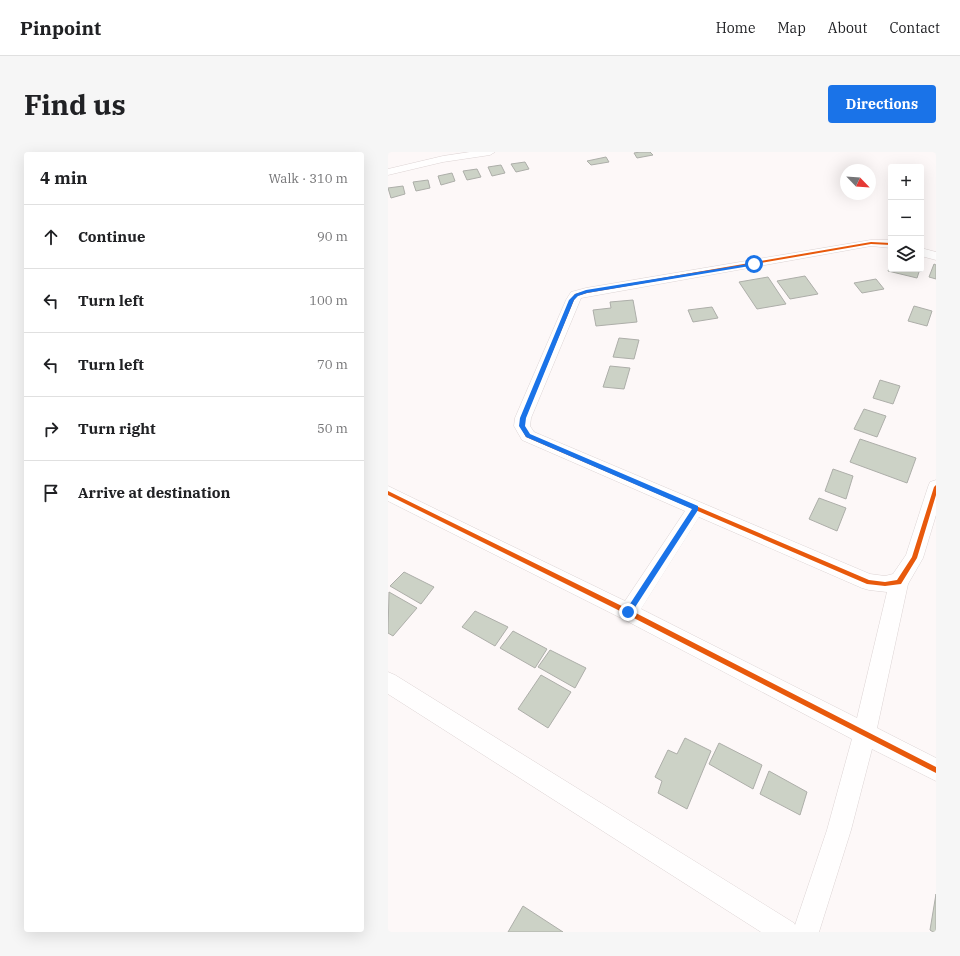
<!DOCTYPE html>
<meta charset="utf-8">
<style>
body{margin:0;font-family:"IBM Plex Serif",serif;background:#f6f6f6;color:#202124}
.controls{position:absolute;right:12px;top:12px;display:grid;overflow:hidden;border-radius:4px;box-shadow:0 4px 16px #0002}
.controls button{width:36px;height:36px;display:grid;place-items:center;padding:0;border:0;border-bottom:1px solid #e0e0e0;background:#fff;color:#202124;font:20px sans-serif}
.compass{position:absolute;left:452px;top:12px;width:36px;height:36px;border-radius:50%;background:#fff;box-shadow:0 4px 16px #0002;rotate:115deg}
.stop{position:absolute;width:12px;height:12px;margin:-9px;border:3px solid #1a73e8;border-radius:50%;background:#fff}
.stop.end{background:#1a73e8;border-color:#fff;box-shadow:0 1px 4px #0008}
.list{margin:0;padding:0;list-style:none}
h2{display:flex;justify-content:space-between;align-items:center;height:52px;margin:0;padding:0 16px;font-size:17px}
h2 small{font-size:13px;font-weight:400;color:#757577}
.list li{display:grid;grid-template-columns:26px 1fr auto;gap:12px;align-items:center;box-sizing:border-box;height:64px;padding:0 16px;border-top:1px solid #e0e0e0}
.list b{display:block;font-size:15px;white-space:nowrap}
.list em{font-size:13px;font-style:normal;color:#757577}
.icon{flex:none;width:22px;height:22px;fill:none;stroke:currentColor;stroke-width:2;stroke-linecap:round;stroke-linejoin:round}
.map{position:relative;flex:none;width:548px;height:780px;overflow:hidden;border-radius:4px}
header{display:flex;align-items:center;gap:24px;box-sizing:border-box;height:56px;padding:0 20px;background:#fff;border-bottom:1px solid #e0e0e0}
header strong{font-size:19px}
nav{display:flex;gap:22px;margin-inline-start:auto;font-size:14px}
.intro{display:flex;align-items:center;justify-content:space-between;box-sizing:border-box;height:96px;padding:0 24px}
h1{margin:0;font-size:28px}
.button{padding:10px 18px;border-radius:4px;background:#1a73e8;color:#fff;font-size:14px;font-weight:700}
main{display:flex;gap:24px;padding:0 24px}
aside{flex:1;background:#fff;border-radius:4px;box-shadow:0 4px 16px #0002}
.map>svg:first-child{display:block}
</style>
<header>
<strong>Pinpoint</strong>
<nav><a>Home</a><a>Map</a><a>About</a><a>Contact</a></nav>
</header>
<div class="intro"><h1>Find us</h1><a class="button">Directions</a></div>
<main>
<aside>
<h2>4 min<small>Walk · 310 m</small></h2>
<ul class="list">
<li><svg class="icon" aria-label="ahead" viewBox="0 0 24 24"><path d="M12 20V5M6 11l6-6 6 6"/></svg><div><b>Continue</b></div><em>90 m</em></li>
<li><svg class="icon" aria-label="left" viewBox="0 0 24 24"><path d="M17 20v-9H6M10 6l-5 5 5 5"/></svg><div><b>Turn left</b></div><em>100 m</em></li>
<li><svg class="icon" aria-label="left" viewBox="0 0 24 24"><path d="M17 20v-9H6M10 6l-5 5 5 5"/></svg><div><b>Turn left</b></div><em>70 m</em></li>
<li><svg class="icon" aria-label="right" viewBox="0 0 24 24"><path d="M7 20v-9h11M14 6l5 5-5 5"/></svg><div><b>Turn right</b></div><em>50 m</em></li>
<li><svg class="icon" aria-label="arrive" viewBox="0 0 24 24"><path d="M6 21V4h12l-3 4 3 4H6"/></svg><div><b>Arrive at destination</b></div></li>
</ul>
</aside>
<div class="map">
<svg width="548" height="780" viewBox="0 0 548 780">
<rect width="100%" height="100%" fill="#fdf8f8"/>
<g fill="#ccd2c6" stroke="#adaea9">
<path d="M252,0h10l3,3 -16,3 -3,-5z"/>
<path d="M218,5l3,5 -18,3 -4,-4z"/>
<path d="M137,10l4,7 -13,3 -5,-8z"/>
<path d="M113,13l4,8 -13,3 -4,-9z"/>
<path d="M89,17l4,8 -14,3 -4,-9z"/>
<path d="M64,21l3,8 -14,4 -3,-9z"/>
<path d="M40,28l2,8 -14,3 -3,-9z"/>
<path d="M15,34l2,8 -14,4 -3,-10z"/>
<path d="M503,111v6h29l-3,9 -29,-7z"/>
<path d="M546,112l2,1v14l-7,-2z"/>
<path d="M417,124l13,18 -28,5 -13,-18z"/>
<path d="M380,125l18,27 -29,5 -18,-27z"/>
<path d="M488,127l8,10 -22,4 -8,-10z"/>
<path d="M245,148l4,22 -41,4 -3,-16 18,-2 -1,-6z"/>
<path d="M526,154l18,5 -5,15 -19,-5z"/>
<path d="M324,155l6,11 -25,4 -5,-12z"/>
<path d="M231,186l20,2 -5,19 -21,-2z"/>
<path d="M222,214l20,2 -6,21 -21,-2z"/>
<path d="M492,228l20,6 -7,18 -20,-6z"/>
<path d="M476,257l22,7 -9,21 -23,-8z"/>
<path d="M472,287l56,19 -9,25 -57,-21z"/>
<path d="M445,317l20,7 -7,23 -21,-8z"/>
<path d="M431,346l27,10 -9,23 -28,-12z"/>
<path d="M16,420l30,15 -13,17 -31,-18z"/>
<path d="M1,440l28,16 -24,28 -5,-3z"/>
<path d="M87,459l33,16 -13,19 -33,-19z"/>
<path d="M125,479l34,18 -12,19 -35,-20z"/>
<path d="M162,498l36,18 -11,20 -37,-21z"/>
<path d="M153,523l30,17 -23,36 -30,-19z"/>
<path d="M297,586l26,13 -24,58 -29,-16 4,-12 -7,-4 13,-27 9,4z"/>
<path d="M331,591l43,22 -9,24 -44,-25z"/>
<path d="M381,619l38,21 -7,23 -40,-21z"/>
<path d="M548,742v38h-3l-3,-2z"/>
<path d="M135,754l40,26h-55z"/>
</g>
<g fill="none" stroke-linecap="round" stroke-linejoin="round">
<g stroke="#ddd4d4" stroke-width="1">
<g id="minor">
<path d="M82,0h25l-5,3 -47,7 -55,13v-6l55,-13z"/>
<path d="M483,88h20v8l-20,-2 -290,52 -50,120 -1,8 4,6 336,142 15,2 8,-2 13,-19 22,-68 2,-5 6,-2v35l-13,43 -15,26 -31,144 59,30v23l-64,-32 -21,81 -32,102h-58l-373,-238v-22l7,3 399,248 1,2 32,-95 25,-91 -231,-121 -233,-117v-15l237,115 60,-90 -163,-71 -8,-14 1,-8 51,-118 5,-8 15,-4zM311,365l163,71 7,2 18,2 -30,126 -216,-109z"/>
<path d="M533,96l15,4v8l-15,-4z"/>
</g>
</g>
<use href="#minor" fill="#fffefe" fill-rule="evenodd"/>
<g stroke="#fff" stroke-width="3">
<g id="cycleway">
<path d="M483,90l20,1v2l-20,-1 -284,49 -10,3 -3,4 -49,118 -1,8 6,9 339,145 16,2 12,-2 15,-23 22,-70 2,-2v10l-19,63 -16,26 -16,2 -18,-2 -341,-147 -6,-11 1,-8 49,-118 5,-6 11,-3z"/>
<path d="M0,339l242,119 306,157v6l-310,-159 -238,-119z"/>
</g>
</g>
<use href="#cycleway" fill="#e8590c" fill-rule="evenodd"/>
</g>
<path fill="#1a73e8" d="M366,111l2,2 -169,28 -9,3 -4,4 -48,118 -1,8 5,8 168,72v4l-68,105 -2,1 -4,-4 2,-2 66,-101 -166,-72 -7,-11 1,-8 49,-118 6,-6 11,-4z"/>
</svg>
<div class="controls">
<button>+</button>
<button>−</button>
<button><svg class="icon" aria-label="layers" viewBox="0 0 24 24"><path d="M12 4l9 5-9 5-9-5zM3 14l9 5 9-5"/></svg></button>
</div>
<svg class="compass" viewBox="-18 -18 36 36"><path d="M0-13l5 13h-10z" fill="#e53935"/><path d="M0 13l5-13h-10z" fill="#757577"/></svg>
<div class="stop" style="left:366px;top:112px"></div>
<div class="stop end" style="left:240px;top:460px"></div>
</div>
</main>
